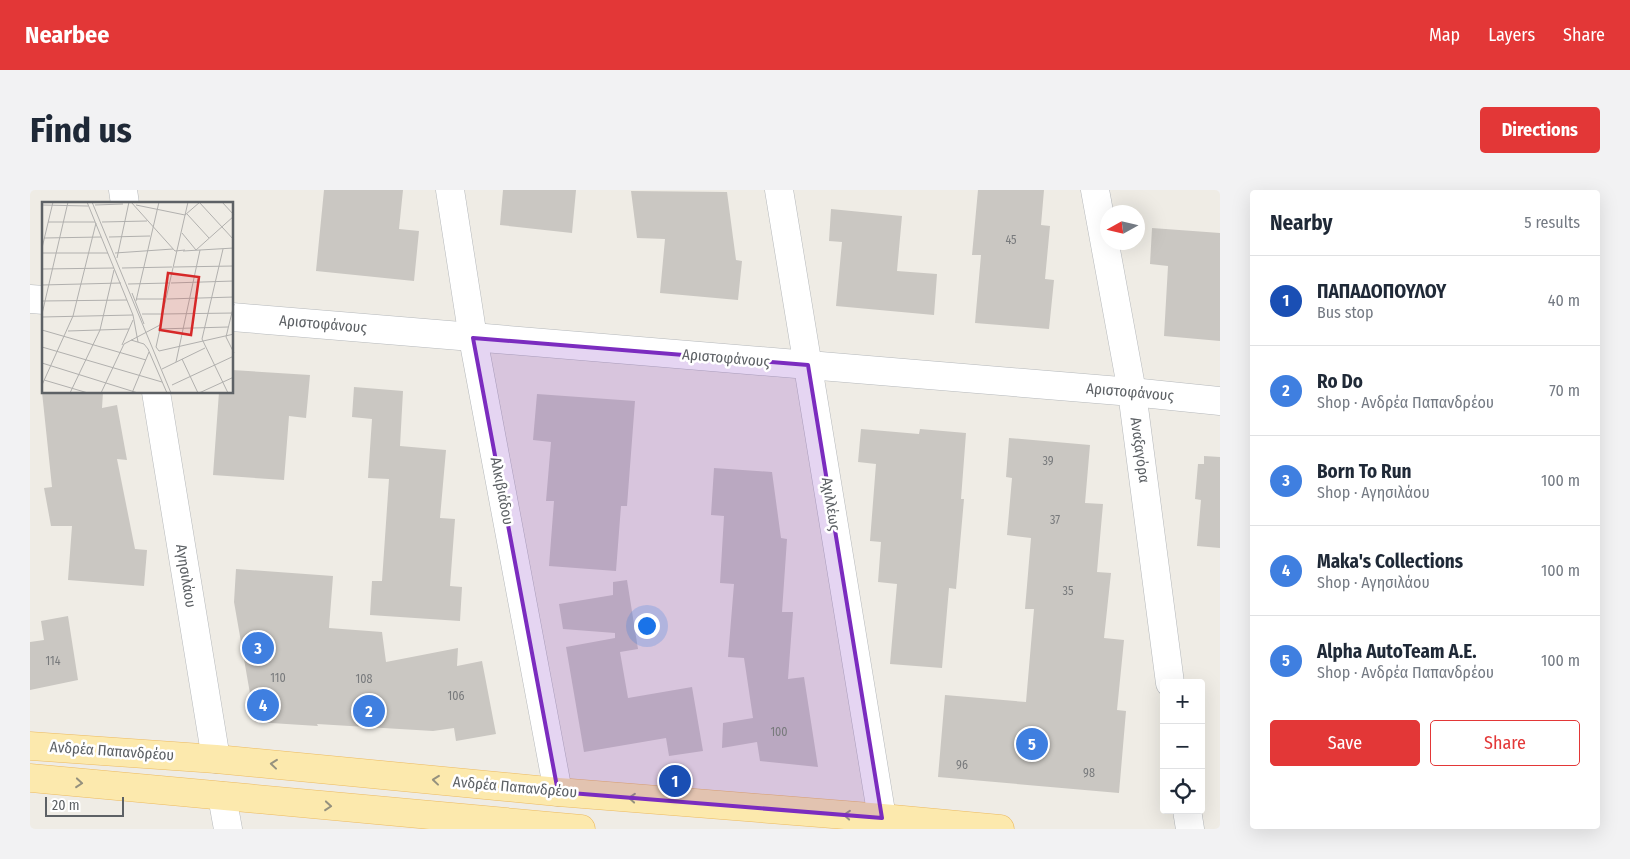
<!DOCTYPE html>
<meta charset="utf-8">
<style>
body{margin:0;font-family:"Fira Sans Condensed",sans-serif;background:#f2f2f3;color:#1f2937}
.controls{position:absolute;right:15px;bottom:15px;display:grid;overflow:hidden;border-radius:5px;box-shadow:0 5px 20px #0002}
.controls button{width:45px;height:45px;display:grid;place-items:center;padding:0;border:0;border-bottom:1px solid #e0e1e3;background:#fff;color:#1f2937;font:25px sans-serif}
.compass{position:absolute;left:1070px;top:15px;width:45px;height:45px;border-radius:50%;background:#fff;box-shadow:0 5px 20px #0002;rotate:262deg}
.scale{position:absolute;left:15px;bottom:12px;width:79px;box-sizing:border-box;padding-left:5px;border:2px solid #5d6165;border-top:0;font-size:14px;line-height:18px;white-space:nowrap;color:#5d6165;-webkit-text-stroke:4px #fff;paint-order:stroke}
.you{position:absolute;left:616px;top:435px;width:18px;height:18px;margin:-12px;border:4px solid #fff;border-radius:50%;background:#1a73e8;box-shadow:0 0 0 8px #1a73e833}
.badge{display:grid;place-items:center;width:32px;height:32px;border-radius:50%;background:#e33737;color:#fff;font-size:16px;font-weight:700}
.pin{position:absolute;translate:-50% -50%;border:2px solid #fff;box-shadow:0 1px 5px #0006}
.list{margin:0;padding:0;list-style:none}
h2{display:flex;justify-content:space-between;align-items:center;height:65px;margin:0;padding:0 20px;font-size:21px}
h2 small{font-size:16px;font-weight:400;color:#747a83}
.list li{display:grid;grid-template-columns:32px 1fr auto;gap:15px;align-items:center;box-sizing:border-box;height:90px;padding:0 20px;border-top:1px solid #e0e1e3}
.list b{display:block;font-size:19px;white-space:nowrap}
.list p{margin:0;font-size:16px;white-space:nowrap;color:#747a83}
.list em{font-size:16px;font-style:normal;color:#747a83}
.actions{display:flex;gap:10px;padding:15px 20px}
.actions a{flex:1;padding:11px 0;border:1px solid #e33737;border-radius:5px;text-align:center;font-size:18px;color:#e33737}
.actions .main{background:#e33737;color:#fff}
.icon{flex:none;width:28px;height:28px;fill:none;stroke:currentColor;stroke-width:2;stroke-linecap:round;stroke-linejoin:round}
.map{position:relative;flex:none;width:1190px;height:639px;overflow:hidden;border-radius:5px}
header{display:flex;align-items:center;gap:30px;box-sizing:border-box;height:70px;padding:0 25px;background:#e33737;color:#fff}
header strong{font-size:24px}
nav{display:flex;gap:28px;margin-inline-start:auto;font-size:18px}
.intro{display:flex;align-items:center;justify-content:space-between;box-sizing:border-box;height:120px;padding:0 30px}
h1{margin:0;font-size:35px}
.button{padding:12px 22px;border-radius:5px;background:#e33737;color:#fff;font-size:18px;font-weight:700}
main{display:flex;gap:30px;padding:0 30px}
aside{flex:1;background:#fff;border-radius:5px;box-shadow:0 5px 20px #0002}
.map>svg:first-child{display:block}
</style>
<header>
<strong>Nearbee</strong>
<nav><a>Map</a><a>Layers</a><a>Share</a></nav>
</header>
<div class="intro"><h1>Find us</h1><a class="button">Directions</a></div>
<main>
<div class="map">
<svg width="1190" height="639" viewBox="0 0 1190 639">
<rect width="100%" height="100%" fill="#efece5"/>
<g fill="#cac7c2">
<path d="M294,0h79l-4,39 20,2 -5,50 -98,-10z"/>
<path d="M473,0h73l-4,43 -72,-8z"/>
<path d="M948,0h66l-3,35 9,1 -5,53 9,1 -5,49 -74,-6 6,-68h-9z"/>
<path d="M601,1l96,1 9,68 6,1 -4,39 -78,-7 5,-54 -28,-1z"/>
<path d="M801,19l71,7 -5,55 40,3 -3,41 -98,-9 6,-64 -13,-1z"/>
<path d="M1122,38l68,5v108l-56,-5 4,-70 -18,-2z"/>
<path d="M202,180l78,5 -4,43 -17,-2 -5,64 -71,-5 6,-83h13z"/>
<path d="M324,197l49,4 -3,55 46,4 -6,68 15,1 -5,67 12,1 -2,34 -90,-6 2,-34h10l7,-102 -21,-1 4,-59 -20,-2z"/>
<path d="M12,202h61l-1,16 15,-3 10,55 -10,-1 18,90 12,1 -3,36 -76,-6 4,-54h-21l-7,-38 8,-1z"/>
<path d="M507,204l98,7 -8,105h-6l-5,65 -67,-5 5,-65h-8l5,-59 -18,-2z"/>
<path d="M831,239l58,5 1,-5 46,4 -5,66h3l-8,90 -7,-1 -7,80 -52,-4 7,-80 -19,-2 3,-40 -11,-1 6,-77 -18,-2z"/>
<path d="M979,248l81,7 -5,58 18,1 -6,68 14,1 -7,65 20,2 -7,70 9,1 -7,82 -181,-16 7,-82 81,7 8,-93h-9l6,-71 -24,-3 5,-57 -6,-1z"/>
<path d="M1174,266l16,1v91l-23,-2 4,-46 -6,-1 3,-35h6z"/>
<path d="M684,278l58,4 9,66 6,1 -5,73h11l-5,67 16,-2 14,90 -58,-6 -3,-19 -35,6 1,-25 30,-5 -9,-60 -16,-1 6,-73 -14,-1 4,-67 -13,-1z"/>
<path d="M206,379l97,7 -4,52 53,4 4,30 72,-14 -1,18 25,-5 14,73 -40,7 -2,-13 -21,3 -116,-7 1,2 -63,-4 -21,-120z"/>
<path d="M597,390l11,69 -18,3 8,46 64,-11 11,64 -34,5 -3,-18 -82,14 -18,-105 49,-9v-5l-52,-4 -4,-25 54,-9v-13z"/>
<path d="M38,426l10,64 -48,10v-48l14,-2 -3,-19z"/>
</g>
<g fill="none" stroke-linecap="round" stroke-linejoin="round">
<g stroke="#b5b8bb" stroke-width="29">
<g id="minor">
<path d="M93,0l2,14"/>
<path d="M420,0l23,148 85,454"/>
<path d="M749,0l103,628"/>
<path d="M1065,0l37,202 38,291"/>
<path d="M0,109l14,1"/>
<path d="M202,127l900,75 88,9"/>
<path d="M126,202l60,367"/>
<path d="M192,606l6,33"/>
<path d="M1157,620l3,19"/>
</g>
</g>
<g stroke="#ecba60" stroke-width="29">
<g id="major">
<path d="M0,556l186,13 342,33 324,26 118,11"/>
<path d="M0,588l551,51"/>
</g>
</g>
<use href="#minor" stroke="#fff" stroke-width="28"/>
<use href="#major" stroke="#fce9ad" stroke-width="28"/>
</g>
<defs><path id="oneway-chevron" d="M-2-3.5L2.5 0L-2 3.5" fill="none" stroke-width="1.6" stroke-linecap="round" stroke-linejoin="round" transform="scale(1.25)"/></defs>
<g stroke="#95917e">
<use href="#oneway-chevron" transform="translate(244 574) rotate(-174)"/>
<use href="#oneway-chevron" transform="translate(406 590) rotate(-174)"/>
<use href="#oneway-chevron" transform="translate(49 593) rotate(5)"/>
<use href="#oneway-chevron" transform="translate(602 608) rotate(-175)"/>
<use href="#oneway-chevron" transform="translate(298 616) rotate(5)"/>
<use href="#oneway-chevron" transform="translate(817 625) rotate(-175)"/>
</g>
<path fill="#7b2cbf" fill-opacity="0.2" stroke="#7b2cbf" stroke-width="4" stroke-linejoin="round" d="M443,148l335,27 74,453 -324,-26z"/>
<g text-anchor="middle" stroke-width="5" stroke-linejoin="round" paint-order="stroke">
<g font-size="12" fill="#787a7c">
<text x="981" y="54">45</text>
<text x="1018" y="275">39</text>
<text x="1025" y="334">37</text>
<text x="1038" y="405">35</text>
<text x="23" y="475">114</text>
<text x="248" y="492">110</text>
<text x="334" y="493">108</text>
<text x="426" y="510">106</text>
<text x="749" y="546">100</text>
<text x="932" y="579">96</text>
<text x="1059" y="587">98</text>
</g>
<g font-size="15" fill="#5d6165" stroke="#fff">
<text transform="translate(293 134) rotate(5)" y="5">Αριστοφάνους</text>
<text transform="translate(696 168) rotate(5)" y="5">Αριστοφάνους</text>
<text transform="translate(1100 202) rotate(5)" y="5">Αριστοφάνους</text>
<text transform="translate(1110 260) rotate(82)" y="5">Αναξαγόρα</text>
<text transform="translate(472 301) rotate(79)" y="5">Αλκιβιάδου</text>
<text transform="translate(801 314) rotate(81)" y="5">Αχιλλέως</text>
<text transform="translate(156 386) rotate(81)" y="5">Αγησιλάου</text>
<text transform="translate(82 561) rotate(4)" y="5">Ανδρέα Παπανδρέου</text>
<text transform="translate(485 597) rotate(5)" y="5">Ανδρέα Παπανδρέου</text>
</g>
</g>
<g transform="translate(12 12)">
<rect width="191" height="191" fill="#efece5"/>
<path fill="none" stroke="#b1b0ae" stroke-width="1" d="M45,0l46,113 5,27M50,0l79,191M89,0l44,49 10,-1M157,0l35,38M180,0l12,13M0,3l46,1M53,3l28,-1M94,3l49,10 15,-13M145,12l22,24M6,20h47M60,20l45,-1M140,31l14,17 38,-34M67,35l41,-1M2,36l57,-1M0,46l11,-46M181,47l-21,90 26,54M141,49l51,-3M0,51h66M73,51l58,-4M75,56l12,-56M132,65l60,-1M80,66l50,-1M0,67l72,-1M129,81l63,-2M86,82l41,-1M0,83l79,-2M90,91l12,31M94,97h29M125,97l67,-2M0,99l85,-1M94,99l23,-99M0,112l26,-112M100,112h20M121,112l71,-1M0,115l91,-2M116,127l70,-2M118,127l-4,18 3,4 75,-17M0,128l104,30M26,129l61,-2M184,135l8,-33M184,135l8,16M89,138l13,4 4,5 19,44M80,143l11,-25M0,145l120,35M140,157l16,34M134,160l24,-112M0,161l96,30M120,167l43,-21M2,178l44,13M0,183l31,-69 23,-93M130,183l62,-29M28,191l30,-63 14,-60M59,191l23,-49 36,-19 28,-123M90,191l17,-41M157,191l35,-16"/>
<path fill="#d62828" fill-opacity="0.15" stroke="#d62828" stroke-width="2.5" d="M126,71l31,4 -8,58 -31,-5z"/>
<rect width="191" height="191" fill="none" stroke="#5d6165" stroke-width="2.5"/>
</g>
</svg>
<div class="controls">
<button>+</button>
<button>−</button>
<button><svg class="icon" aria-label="locate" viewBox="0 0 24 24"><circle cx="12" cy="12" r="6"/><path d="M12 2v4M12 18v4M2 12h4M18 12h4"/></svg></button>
</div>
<svg class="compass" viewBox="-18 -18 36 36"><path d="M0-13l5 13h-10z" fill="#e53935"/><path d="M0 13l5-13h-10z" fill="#747a83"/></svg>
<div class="scale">20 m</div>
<div class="you"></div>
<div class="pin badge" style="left:645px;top:591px;background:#1a4fb4">1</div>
<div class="pin badge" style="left:339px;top:521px;background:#3f7fe0">2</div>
<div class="pin badge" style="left:228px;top:458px;background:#3f7fe0">3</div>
<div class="pin badge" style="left:233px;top:515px;background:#3f7fe0">4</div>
<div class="pin badge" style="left:1002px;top:554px;background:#3f7fe0">5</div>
</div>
<aside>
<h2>Nearby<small>5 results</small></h2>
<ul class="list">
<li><span class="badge" style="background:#1a4fb4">1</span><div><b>ΠΑΠΑΔΟΠΟΥΛΟΥ</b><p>Bus stop</p></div><em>40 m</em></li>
<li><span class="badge" style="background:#3f7fe0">2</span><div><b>Ro Do</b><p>Shop · Ανδρέα Παπανδρέου</p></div><em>70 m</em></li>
<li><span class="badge" style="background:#3f7fe0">3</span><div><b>Born To Run</b><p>Shop · Αγησιλάου</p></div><em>100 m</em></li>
<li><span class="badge" style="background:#3f7fe0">4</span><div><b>Maka's Collections</b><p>Shop · Αγησιλάου</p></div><em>100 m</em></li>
<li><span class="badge" style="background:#3f7fe0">5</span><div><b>Alpha AutoTeam Α.Ε.</b><p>Shop · Ανδρέα Παπανδρέου</p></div><em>100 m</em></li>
</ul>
<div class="actions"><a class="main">Save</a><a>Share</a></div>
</aside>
</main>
